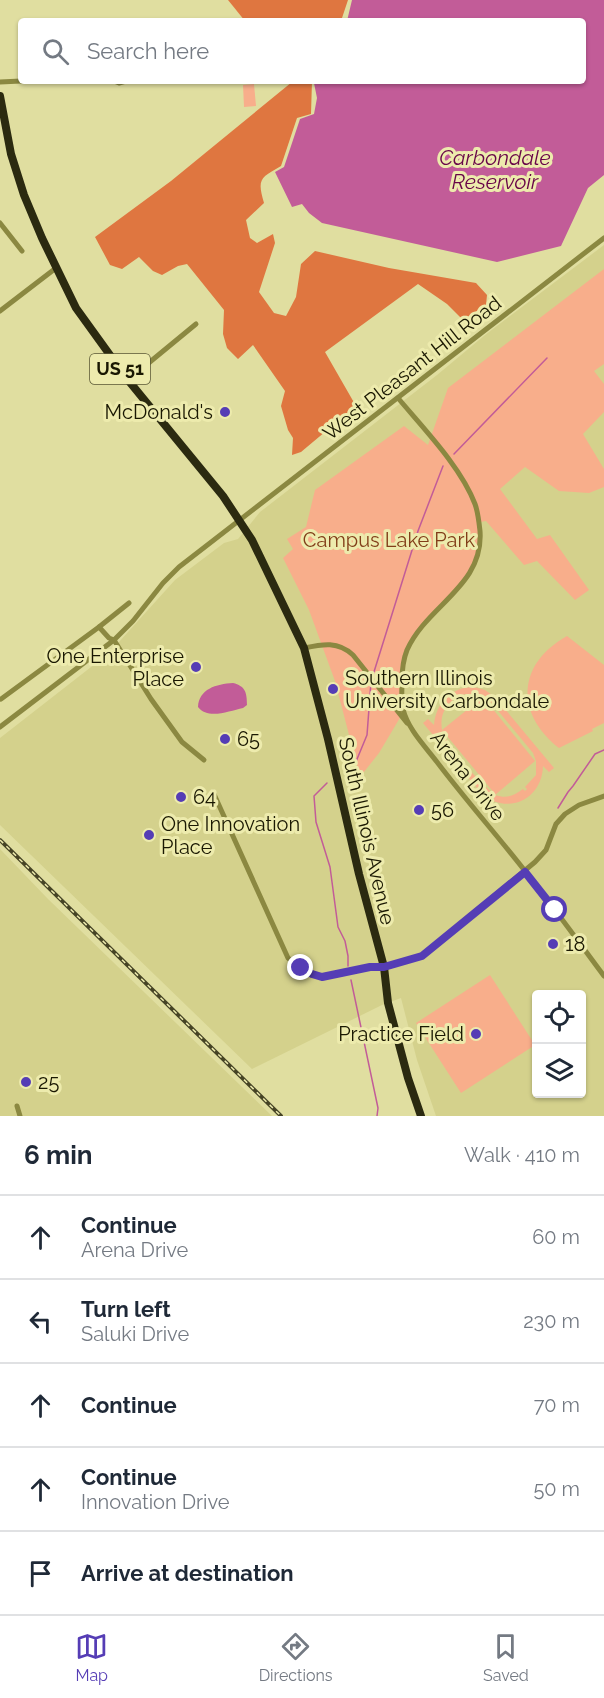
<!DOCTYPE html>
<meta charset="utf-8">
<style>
body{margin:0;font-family:Raleway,sans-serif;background:#f6f6f7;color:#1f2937}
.controls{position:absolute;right:18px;bottom:18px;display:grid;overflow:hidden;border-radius:6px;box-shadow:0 2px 4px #0004}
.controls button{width:54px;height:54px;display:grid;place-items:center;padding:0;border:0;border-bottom:2px solid #e0e1e3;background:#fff;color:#1f2937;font:30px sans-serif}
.stop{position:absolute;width:18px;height:18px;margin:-14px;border:4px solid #553db5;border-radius:50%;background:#fff}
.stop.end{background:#553db5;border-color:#fff;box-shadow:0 2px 6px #0008}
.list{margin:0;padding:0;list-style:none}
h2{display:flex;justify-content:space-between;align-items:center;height:78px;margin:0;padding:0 24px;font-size:26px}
h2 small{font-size:20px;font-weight:400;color:#747a83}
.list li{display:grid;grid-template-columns:39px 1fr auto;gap:18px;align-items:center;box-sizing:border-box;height:84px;padding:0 24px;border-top:2px solid #e0e1e3}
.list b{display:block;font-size:22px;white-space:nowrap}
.list p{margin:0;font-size:20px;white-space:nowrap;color:#747a83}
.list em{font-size:20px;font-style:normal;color:#747a83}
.icon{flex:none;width:33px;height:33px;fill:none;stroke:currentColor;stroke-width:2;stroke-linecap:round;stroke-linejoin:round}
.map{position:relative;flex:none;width:604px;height:1116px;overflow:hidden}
.search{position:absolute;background:#fff;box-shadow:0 2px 4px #0004;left:18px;right:18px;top:18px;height:66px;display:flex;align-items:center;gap:15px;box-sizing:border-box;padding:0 21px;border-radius:6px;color:#747a83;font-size:22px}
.sheet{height:498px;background:#fff}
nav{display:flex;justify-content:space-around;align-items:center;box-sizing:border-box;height:84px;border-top:2px solid #e0e1e3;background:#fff;font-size:16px;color:#747a83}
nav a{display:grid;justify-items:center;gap:3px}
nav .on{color:#553db5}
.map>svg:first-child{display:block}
</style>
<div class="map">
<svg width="604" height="1116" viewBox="0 0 604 1116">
<rect width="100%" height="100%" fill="#e0dea0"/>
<g fill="#d4d18c" fill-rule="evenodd">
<path d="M604,245v871h-168l-19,-56 -16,-62 -19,7 -130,64 -252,-244v-87l109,-85 66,-73 49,-37 14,-4 22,-27 177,-137 48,-40zM536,994h46v100h-46z"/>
<path d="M0,849l48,50 224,217h-272z"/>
</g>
<g fill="#f8ae8b" fill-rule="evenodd">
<path d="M254,84l2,22 -12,1 -1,-22z"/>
<path d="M604,269v95l-10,7 10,13v28l-21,22 21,35v18l-15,6 -30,-2 -34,-24 -25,22 37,50 13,-4 39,55 -14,10 -38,-39 -13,4 -38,-44 -6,1 1,21 -9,27 -37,41 -29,40 -5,65 -22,37 -19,24 -25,-96 -26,-71 -26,-52 10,-9 -6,-10 19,-12 9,-37 89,-64 24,19 20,-57z"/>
<path d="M567,636l37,29v58l-12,6 1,2 -34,17c-44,-35 -42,-84 8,-112z"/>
<path d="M474,687l11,3 10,7 59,71 -5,4 -6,-6c-1,33 -34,49 -60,29l-60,-72 5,-4 6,6c2,-22 17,-38 40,-38zM466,694c10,0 17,2 24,7l43,52 3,8v14l-11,12 2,2 -2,2 -2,-2c-10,7 -16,10 -28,6l40,-34 -52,-64 -41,33c-3,-18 7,-32 24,-36zM442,730l53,64c-12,-6 -50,-51 -53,-64z"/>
<path d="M490,975l45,70 -74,48 -45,-70z"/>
</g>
<g fill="#df7640">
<path d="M228,0h120l-7,21h-96z"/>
<path d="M292,81h20l-1,33 -14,4 -16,48c-21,12 -24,13 -17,37l-18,17 4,18 7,5 16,-9 2,9 -16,49 15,21 12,3 10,-19 5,-33 14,-13 74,17 87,15 11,12 -1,10 -23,15 -16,-16 -29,-20 -93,68 31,54 -55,46 -9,3 1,-17 -5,-8 -7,-24 4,-15 -32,-46 -15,14 -11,-11 -4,-14 1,-24 -37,-46 -9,2 -16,9 -9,-4 -14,-14 -17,12 -12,-4 -15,-28 76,-56 121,-99z"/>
</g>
<g fill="#c25c98">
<path d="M352,0h252v175l-16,13 -27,58 -64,16 -175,-39 -13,-10 -7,-9 -10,3 -17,-35 9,-5 16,-48 14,-5 3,-16 -3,-15 1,-2h268v-60h-236z"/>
<path d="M233,683c12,3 14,9 14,22l-4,3c-14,3 -35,12 -45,-1 1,-18 18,-23 35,-24z"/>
</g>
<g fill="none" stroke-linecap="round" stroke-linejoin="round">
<g stroke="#c25c98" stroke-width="1.5">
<path d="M454,454l93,-96"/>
<path d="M373,675l45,-144 25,-65"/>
<path d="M355,764l12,-29 4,-53"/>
<path d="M327,783l-13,13 2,26 14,45 8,60 7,14 3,15v10"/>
<path d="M558,808l10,-16 5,-6 22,-32 9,-4"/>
<path d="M351,980l27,128 -1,8"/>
</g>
<g stroke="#8b8841" stroke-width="5">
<path d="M114,81l5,2 7,-2"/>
<path d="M0,82l21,-1"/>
<path d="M0,223l22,28"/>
<path d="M0,311l56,-43"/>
<path d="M128,380l68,-56"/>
<path d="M398,398c26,31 63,69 77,106 3,8 4,18 5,27 4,55 -53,74 -73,119 -4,10 -5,21 -5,31 0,9 -1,19 1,28 5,20 21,36 34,53 28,37 59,72 88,109 27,34 53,70 79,105"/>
<path d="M99,627l10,11 5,2 37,59 31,43 22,18"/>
<path d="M304,648c19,-4 34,-7 49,7l54,68"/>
<path d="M1,699l98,-72 30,-24"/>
<path d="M0,727l114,-87 19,-19 30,-38 16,-16 425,-329"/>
<path d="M213,792l75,166 13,10 11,6 10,3 48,-10h14l38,-11 113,-94 11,-12 10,-26 9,-10 14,-9 25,-9"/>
<path d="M17,1106l3,10"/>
</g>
<path stroke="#2b2a10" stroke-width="8" d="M0,96l11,58 13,41 18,43 34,70 52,72 95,116 29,44 52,108 24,91 31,135 25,93 4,36 20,75 13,38"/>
<g stroke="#464425" stroke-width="4">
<path id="rail" d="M0,840l281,276"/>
</g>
<use href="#rail" stroke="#edebad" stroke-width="1.5" stroke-dasharray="4.5" stroke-linecap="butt"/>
</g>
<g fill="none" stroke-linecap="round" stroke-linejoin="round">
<path stroke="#553db5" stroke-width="8" d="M301,968l11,6 10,3 48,-10h14l38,-11 103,-84 30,38"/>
</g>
<g fill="#553db5" stroke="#edebad" stroke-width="2">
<circle cx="225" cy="412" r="6"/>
<circle cx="196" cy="667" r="6"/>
<circle cx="333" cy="689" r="6"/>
<circle cx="225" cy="739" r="6"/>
<circle cx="181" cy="797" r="6"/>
<circle cx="419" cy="810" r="6"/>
<circle cx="149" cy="835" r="6"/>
<circle cx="553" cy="944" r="6"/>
<circle cx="476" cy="1034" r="6"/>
<circle cx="26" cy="1082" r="6"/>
</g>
<g text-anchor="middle" stroke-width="6" stroke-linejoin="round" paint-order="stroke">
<rect fill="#edebad" stroke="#595735" stroke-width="1.5" x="90" y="354" width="60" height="30" rx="4.5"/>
<g font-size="18" font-weight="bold" fill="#1a1802">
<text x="120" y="375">US 51</text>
</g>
<g font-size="20" fill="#1a1802" stroke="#edebad">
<text transform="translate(412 368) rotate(-38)" y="7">West Pleasant Hill Road</text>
<text transform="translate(468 776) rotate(52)" y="7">Arena Drive</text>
<text transform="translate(367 831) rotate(77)" y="7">South Illinois Avenue</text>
</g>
<g font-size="20" fill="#1a1802" stroke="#edebad" text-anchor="start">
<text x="213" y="419" text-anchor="end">McDonald's</text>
<text x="184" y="663" text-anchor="end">One Enterprise<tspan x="184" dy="23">Place</tspan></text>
<text x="345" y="685">Southern Illinois<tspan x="345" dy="23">University Carbondale</tspan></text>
<text x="237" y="746">65</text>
<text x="193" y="804">64</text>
<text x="431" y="817">56</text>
<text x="161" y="831">One Innovation<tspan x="161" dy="23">Place</tspan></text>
<text x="565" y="951">18</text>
<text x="464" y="1041" text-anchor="end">Practice Field</text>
<text x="38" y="1089">25</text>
</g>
<g font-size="20" fill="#823e19" stroke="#edebad">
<text x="389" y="547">Campus Lake Park</text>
</g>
<g font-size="21" font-style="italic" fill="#680548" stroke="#edebad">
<text x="495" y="165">Carbondale<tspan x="495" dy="24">Reservoir</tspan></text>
</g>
</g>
</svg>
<div class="controls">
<button><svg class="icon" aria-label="locate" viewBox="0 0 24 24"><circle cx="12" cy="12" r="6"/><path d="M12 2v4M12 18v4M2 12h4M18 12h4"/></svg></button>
<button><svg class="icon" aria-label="layers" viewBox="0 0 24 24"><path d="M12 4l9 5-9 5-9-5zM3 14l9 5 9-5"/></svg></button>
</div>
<div class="stop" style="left:555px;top:910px"></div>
<div class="stop end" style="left:301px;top:968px"></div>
<div class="search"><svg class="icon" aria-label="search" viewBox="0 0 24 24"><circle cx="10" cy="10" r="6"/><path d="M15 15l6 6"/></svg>Search here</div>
</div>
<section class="sheet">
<h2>6 min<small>Walk · 410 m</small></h2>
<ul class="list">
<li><svg class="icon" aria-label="ahead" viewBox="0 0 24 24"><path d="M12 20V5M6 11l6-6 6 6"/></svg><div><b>Continue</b><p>Arena Drive</p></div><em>60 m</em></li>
<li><svg class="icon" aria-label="left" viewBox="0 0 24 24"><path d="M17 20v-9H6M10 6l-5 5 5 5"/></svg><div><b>Turn left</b><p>Saluki Drive</p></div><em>230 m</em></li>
<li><svg class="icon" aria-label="ahead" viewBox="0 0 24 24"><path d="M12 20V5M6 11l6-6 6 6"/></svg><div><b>Continue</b></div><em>70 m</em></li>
<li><svg class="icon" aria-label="ahead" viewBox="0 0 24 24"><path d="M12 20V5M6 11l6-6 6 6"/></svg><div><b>Continue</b><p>Innovation Drive</p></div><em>50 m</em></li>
<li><svg class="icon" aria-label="arrive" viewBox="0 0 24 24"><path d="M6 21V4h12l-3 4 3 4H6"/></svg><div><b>Arrive at destination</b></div></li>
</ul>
</section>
<nav>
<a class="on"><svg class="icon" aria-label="map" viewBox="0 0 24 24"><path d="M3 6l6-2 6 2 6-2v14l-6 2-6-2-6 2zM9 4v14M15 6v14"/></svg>Map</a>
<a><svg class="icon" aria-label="directions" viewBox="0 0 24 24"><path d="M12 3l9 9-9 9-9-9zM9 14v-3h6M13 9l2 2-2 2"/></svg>Directions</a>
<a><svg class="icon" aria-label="saved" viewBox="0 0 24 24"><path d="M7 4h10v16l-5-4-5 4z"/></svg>Saved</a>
</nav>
